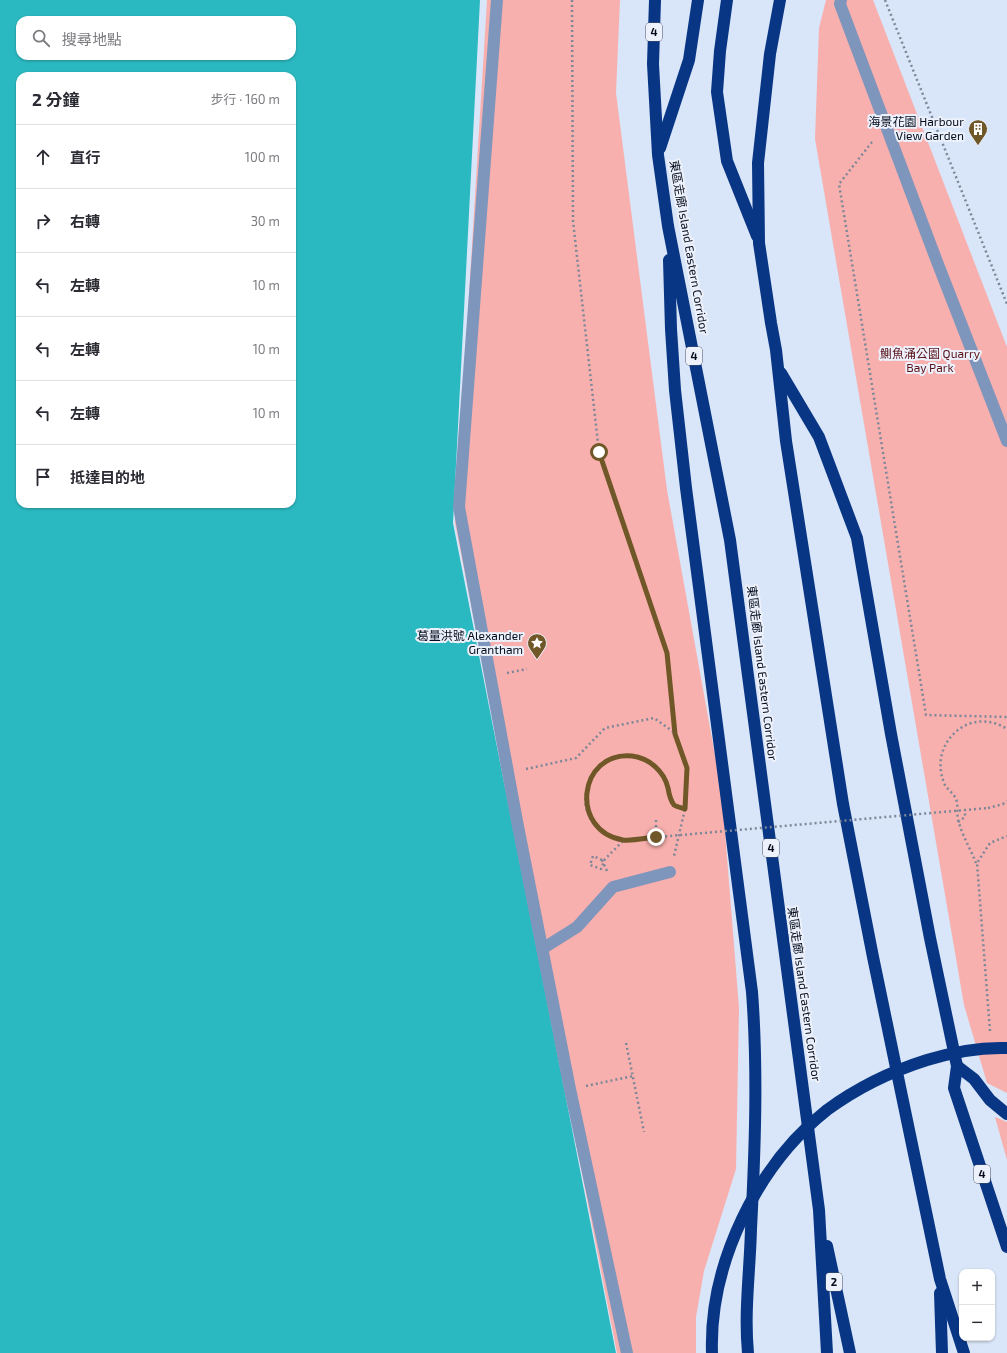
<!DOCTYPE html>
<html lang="zh-TW">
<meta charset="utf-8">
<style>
body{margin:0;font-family:"Exo 2","Noto Sans TC",sans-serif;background:#f7f7f7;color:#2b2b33}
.controls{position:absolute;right:12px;bottom:12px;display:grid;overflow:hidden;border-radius:8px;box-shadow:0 1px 3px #0004}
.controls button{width:36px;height:36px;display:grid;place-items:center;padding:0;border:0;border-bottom:1px solid #e1e1e2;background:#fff;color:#2b2b33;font:20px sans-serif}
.stop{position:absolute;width:12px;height:12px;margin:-9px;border:3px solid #705728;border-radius:50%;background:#fff}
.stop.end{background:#705728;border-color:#fff;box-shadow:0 1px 4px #0008}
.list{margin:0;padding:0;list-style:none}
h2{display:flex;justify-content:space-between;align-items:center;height:52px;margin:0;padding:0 16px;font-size:17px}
h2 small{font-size:13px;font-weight:400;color:#7c7c81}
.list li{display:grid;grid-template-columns:26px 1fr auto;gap:12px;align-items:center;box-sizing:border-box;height:64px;padding:0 16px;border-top:1px solid #e1e1e2}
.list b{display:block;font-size:15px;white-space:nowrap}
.list em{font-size:13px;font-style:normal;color:#7c7c81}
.icon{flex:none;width:22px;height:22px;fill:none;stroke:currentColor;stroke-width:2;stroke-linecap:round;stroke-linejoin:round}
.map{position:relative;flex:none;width:1007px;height:1353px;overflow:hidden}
.search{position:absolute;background:#fff;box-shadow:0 1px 3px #0004;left:16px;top:16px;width:280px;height:44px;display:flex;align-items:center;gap:10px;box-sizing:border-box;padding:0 14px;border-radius:12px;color:#7c7c81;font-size:15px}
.panel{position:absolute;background:#fff;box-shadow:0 1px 3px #0004;left:16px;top:72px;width:280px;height:436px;border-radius:12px}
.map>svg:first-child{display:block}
</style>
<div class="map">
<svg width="1007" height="1353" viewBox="0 0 1007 1353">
<rect width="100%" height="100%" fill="#d9e5f8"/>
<g fill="#f8b0ae">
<path d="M487,0h133l-4,93 51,397 55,304 17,214 -3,161 -32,102 -8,46v36h-79l-162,-830z"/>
<path d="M826,0h47l134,347v746l-20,-10 -23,-78 -149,-866 4,-111z"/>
<path d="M995,1117l12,5v38z"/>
</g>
<path fill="#2bb9c1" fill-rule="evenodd" d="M0,0h480l-27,523 163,830h-616zM20,20h272v36h-272zM20,76h272v428h-272z"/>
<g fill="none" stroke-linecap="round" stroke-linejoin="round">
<g stroke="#7d8798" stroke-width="2.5" stroke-dasharray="2 3" stroke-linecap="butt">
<path d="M572,0l1,221 26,231 68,201 8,81 12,34 -2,41 -11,47"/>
<path d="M885,0l122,304"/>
<path d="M872,142l-33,42 87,531 81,2"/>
<path d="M507,673l20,-4"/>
<path d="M526,769l50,-11 29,-30 49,-10 21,15"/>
<path d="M988,808l15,-4 4,-3"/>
<path d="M656,820v17"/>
<path d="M958,822l7,-5v-7"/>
<path d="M624,840c-10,-3 -17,-5 -25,-11 -32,-28 -3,-82 38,-72 15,4 28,16 31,31 1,6 2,12 6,17 3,2 8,3 11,4"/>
<path d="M602,860l5,11"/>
<path d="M976,863c-5,-13 -13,-26 -17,-40 -3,-7 0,-16 -3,-24 -2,-5 -8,-9 -11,-14 -11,-24 -1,-49 21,-60 13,-6 29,-4 41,4"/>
<path d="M990,1031l-13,-168 13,-20 17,-7"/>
<path d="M626,1043l18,89"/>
<path d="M586,1086l47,-10"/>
</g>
<g stroke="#7e95bc" stroke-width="12">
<path d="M497,0l-38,507 58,314 53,268 57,264"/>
<path d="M841,0l-1,4 96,255 71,182"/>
<path d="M542,949l35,-22 36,-40 57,-15"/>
</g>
<g stroke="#083685" stroke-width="12">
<path d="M655,0l-2,64 5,91 10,71 62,314 89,670 8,143"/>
<path d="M727,0l-7,51 -3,41 10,69 30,75"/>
<path d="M780,0l-10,54 -12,109 1,80 12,80 5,27 10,91 57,363 30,153 67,322 24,74"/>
<path d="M660,148l29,-88 9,-60"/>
<path d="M669,260l2,69 4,61 11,98 66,504c6,79 3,158 -1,237 -1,41 -7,83 -3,124"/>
<path d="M781,373l38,64 38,101 34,196 39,204 27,128 -3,22 53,159"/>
<path d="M957,1066l17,13 16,21 17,14"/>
<path d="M827,1246l23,107"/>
<path d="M940,1293l2,60"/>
</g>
<path stroke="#7d8798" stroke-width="2.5" stroke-dasharray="2 3" stroke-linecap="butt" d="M602,860l-9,-4 -3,9 11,4 4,-10 19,-19 364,-32"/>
<path stroke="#083685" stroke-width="12" d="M712,1353c-3,-89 45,-188 115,-243 30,-22 65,-39 100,-50 26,-8 52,-13 80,-12"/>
</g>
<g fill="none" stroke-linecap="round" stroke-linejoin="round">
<path stroke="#705728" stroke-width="5" d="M599,452l68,201 8,81 12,34 -2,41c-3,-1 -8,-2 -11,-4 -4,-5 -5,-11 -6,-17 -4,-17 -19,-30 -36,-32 -54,-5 -63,75 -9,84 10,1 23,-2 33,-3"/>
</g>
<defs>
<g id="building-pin" transform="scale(1)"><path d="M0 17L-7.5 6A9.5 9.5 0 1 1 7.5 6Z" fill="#705728" stroke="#ecf1fb"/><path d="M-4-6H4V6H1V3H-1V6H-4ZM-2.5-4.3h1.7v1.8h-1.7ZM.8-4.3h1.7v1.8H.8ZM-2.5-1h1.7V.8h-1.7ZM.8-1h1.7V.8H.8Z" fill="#fff"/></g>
<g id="sight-pin" transform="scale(1)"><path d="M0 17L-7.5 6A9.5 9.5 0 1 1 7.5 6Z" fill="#705728" stroke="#ecf1fb"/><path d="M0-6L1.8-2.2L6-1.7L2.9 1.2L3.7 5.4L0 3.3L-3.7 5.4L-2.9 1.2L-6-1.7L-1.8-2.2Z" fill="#fff"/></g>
</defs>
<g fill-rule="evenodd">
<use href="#building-pin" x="978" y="129"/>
<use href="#sight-pin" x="537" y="643"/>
</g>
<g text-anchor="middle" stroke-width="4" stroke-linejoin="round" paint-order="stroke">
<g fill="#ecf1fb" stroke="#4a5160" stroke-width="1">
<rect x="646" y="23" width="16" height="18" rx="3"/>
<rect x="686" y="347" width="16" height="18" rx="3"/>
<rect x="763" y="839" width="16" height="18" rx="3"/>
<rect x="974" y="1165" width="16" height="18" rx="3"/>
<rect x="826" y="1273" width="16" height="18" rx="3"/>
</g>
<g font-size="11" font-weight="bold" fill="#050d1d">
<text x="654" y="36">4</text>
<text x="694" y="360">4</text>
<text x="771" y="852">4</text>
<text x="982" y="1178">4</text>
<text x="834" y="1286">2</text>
</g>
<g font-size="12" fill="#050d1d" stroke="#ecf1fb" text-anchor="end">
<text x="964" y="126">海景花園 Harbour<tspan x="964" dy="14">View Garden</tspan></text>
<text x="523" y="640">葛量洪號 Alexander<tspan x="523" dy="14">Grantham</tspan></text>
</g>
<g font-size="12" fill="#050d1d" stroke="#ecf1fb">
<text transform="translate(689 247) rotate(80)" y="4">東區走廊 Island Eastern Corridor</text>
<text transform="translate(762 673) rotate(83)" y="4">東區走廊 Island Eastern Corridor</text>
<text transform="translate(804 994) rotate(82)" y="4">東區走廊 Island Eastern Corridor</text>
</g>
<g font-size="12" fill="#5b141a" stroke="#ecf1fb">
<text x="930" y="358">鰂魚涌公園 Quarry<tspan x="930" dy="14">Bay Park</tspan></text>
</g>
</g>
</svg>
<div class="controls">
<button>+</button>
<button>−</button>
</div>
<div class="stop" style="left:599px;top:452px"></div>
<div class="stop end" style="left:656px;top:837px"></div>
<div class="search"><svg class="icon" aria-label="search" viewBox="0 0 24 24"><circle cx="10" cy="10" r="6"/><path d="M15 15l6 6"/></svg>搜尋地點</div>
<section class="panel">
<h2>2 分鐘<small>步行 · 160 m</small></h2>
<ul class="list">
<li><svg class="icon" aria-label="ahead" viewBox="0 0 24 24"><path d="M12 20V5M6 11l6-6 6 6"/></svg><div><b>直行</b></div><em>100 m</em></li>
<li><svg class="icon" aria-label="right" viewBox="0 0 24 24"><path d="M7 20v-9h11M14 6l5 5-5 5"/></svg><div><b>右轉</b></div><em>30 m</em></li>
<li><svg class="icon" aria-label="left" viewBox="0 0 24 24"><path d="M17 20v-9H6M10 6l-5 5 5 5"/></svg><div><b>左轉</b></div><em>10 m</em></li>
<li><svg class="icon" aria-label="left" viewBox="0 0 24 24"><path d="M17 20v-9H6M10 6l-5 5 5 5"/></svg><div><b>左轉</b></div><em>10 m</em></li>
<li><svg class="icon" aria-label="left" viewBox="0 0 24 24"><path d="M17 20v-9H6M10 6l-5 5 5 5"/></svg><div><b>左轉</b></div><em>10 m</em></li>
<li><svg class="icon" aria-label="arrive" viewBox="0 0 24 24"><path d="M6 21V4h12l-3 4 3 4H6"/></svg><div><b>抵達目的地</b></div></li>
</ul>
</section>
</div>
